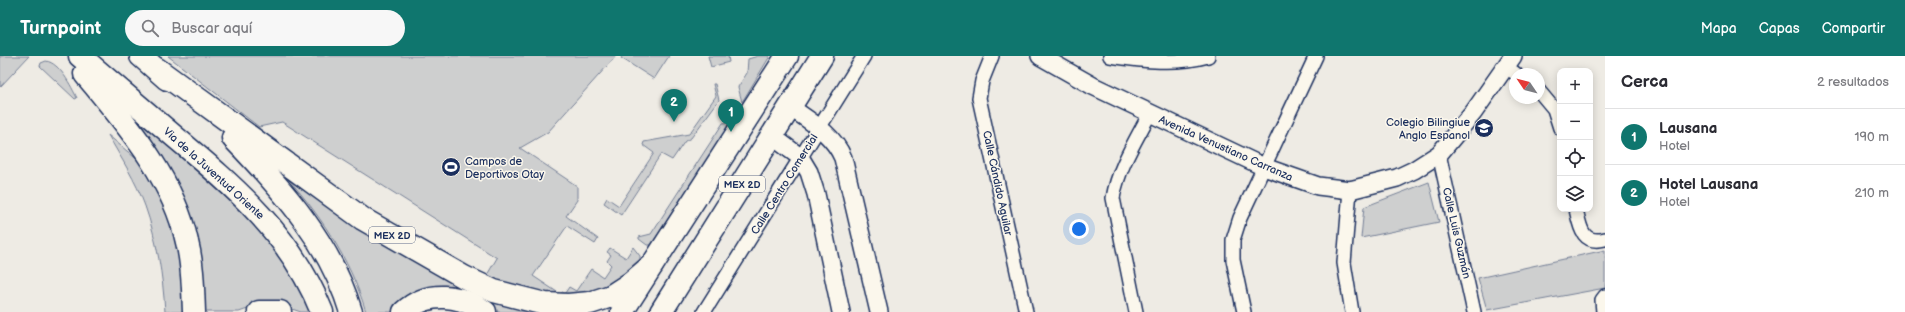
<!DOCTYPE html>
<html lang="es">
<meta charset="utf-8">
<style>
body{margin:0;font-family:"Balsamiq Sans",sans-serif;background:#f7f7f7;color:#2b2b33}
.controls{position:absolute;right:12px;top:12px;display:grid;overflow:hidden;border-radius:8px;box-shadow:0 2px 10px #0003}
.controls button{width:36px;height:36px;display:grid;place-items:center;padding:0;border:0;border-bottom:1px solid #e1e1e2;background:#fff;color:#2b2b33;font:20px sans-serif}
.compass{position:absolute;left:1509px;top:12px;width:36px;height:36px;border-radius:50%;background:#fff;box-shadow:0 2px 10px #0003;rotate:305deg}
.you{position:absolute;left:1079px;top:173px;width:14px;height:14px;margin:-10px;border:3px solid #fff;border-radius:50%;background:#1a73e8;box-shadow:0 0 0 6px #1a73e833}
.badge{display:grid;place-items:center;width:26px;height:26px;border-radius:50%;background:#0f766e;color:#fff;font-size:13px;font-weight:700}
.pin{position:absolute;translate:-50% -33px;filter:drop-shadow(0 1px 2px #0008)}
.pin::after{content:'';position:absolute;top:21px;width:14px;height:12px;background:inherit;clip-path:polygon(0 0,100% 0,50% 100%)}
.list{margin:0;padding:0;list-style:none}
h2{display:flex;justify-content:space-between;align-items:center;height:52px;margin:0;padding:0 16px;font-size:17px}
h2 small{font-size:13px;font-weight:400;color:#7c7c81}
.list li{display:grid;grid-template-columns:26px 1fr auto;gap:12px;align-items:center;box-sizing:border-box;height:56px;padding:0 16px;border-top:1px solid #e1e1e2}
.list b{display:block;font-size:15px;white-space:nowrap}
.list p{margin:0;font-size:13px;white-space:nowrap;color:#7c7c81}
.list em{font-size:13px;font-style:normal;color:#7c7c81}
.icon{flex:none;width:22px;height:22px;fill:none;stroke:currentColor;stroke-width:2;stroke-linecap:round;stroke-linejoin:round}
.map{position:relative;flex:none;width:1605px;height:256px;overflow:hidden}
header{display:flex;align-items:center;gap:24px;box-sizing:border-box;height:56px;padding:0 20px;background:#0f766e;color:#fff}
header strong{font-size:19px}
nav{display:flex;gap:22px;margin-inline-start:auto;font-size:14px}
.search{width:280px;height:36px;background:#f7f7f7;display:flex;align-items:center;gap:10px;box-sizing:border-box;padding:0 14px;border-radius:22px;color:#7c7c81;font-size:15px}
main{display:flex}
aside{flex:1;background:#fff}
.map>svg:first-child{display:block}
</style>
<header>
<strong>Turnpoint</strong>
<div class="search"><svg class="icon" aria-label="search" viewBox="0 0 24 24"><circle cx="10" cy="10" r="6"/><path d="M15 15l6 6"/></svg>Buscar aquí</div>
<nav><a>Mapa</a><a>Capas</a><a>Compartir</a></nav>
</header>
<main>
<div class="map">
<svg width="1605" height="256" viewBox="0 0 1605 256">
<rect width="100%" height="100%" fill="#eeebe4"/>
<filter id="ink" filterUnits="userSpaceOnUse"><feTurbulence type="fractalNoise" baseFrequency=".025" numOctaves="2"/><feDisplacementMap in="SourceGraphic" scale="8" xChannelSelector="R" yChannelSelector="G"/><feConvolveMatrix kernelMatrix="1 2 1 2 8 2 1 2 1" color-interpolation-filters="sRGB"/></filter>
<g filter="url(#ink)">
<g fill="#cecfcf" stroke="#747f96">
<path d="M0,0h29l-29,31z"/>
<path d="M168,0h448l-68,76 -28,16 57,38v14l-11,16 32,23 -3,5 -28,-18 -34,50 27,18 2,-2 3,1 4,-6 7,4 15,-22 12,8 8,-12 -4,-4 4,-6 -4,-3 3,-4 16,10 7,-11 7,9v6l-17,15 -29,14 -40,5 -55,-12 -12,-9 10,-17 -215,-136 -23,5z"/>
<path d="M622,0h47l-15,23 -33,-21z"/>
<path d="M708,0h20l1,6 -18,5z"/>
<path d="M758,0h12l-28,46 -4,-15 9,-14 1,-14z"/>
<path d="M46,5c14,2 25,25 31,37l-2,1 -35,-33 1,-3z"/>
<path d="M713,28h2l4,16 -28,38 -6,3 -13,19 -11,-6 -40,61 -17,-12 3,-5 12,8 35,-53 -11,-8 1,-3 45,-8 27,-38z"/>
<path d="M122,49l127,113 38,46 25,48h-11l-15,-5 -27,-2 -20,7h-38l-1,-30z"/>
<path d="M731,66l-80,123h-4l-8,-6v-2l12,-3 72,-111z"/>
<path d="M108,79l32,27 19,28 20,57 6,65h-20c-2,-36 -8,-72 -20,-106 -9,-25 -24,-48 -37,-71z"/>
<path d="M280,114l178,111 71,31h-36l-15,-10 -84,7 -2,3h-26c-16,-54 -48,-101 -86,-142z"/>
<path d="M1429,126l10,40 -78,16 3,-31z"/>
<path d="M1605,194v38l-118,22 -9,-32z"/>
</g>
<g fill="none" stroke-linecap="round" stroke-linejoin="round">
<g stroke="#1b2f5e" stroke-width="16">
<g id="minor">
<path d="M992,0l-10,25 -3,17 47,214"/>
<path d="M1110,0c33,5 66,9 98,0"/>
<path d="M1505,10l11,8"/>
<path d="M1539,35l15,18 6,19"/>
<path d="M1439,98l35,158"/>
<path d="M1350,134l-6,73 8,49"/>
<path d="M1576,153c4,18 6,36 29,30"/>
<path d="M704,256l160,-256"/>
<path d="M1136,256l-23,-114c5,-30 23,-58 37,-85"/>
<path d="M1244,256l-11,-52v-20l7,-22 76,-162"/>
<path d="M1603,256l-1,-12 3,-4"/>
</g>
</g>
<g stroke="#1b2f5e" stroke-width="20">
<g id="tertiary">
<path d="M1040,0l53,30 171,81 54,19 32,4 47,-12 17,-8 25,-16 34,-41 40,-57"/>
<path d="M790,51c21,15 43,27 53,51l36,154"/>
<path d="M772,80l28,21 9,15 7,22 25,118"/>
</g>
</g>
<g stroke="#1b2f5e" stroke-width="25">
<g id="trunk">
<path d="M80,0c32,27 63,54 95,81 61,51 117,99 147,175"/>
<path d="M141,0l26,23"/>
<path d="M157,13l206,150 101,58 30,14 51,13 23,1 22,-2 21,-7 20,-13 21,-18"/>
<path d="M85,18c42,51 88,103 102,168 6,23 6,47 7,70"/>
<path d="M233,82c50,52 97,104 118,174"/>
<path d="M259,256h21"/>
<path d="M404,256c24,-22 56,-18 81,0"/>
<path d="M622,256l165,-256"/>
<path d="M661,256l161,-256"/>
</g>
</g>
<use href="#minor" stroke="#fbf7ec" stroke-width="13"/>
<use href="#tertiary" stroke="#fbf7ec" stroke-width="17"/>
<use href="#trunk" stroke="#fbf7ec" stroke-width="22"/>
</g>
</g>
<defs>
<g id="school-disc" transform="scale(1)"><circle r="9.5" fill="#1b2f5e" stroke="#fbf7ec"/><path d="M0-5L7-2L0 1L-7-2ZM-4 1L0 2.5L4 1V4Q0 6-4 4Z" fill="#fff"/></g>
<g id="stadium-disc" transform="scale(1)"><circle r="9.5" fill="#1b2f5e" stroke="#fbf7ec"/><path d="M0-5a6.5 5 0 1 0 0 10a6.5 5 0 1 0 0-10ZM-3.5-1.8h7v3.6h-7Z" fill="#fff"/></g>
</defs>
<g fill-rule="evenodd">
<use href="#school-disc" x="1484" y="72"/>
<use href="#stadium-disc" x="451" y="111"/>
</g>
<g text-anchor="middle" stroke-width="3" stroke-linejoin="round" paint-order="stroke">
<g fill="#fbf7ec" stroke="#5e6b89" stroke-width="1">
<rect x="719" y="120" width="46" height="16" rx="3"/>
<rect x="369" y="171" width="46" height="16" rx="3"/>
</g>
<g font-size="10" font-weight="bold" fill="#1b2f5e">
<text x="742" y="132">MEX 2D</text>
<text x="392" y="183">MEX 2D</text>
</g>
<g font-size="11" fill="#1b2f5e" stroke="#fbf7ec" text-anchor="end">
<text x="1470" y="70">Colegio Bilingiue<tspan x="1470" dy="13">Anglo Espanol</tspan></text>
<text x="465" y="109" text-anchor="start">Campos de<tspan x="465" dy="13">Deportivos Otay</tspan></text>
</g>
<g font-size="11" fill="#1b2f5e" stroke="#fbf7ec">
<text transform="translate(1226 92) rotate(24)" y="4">Avenida Venustiano Carranza</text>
<text transform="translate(214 117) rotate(42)" y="4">Via de la Juventud Oriente</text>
<text transform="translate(998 127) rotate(78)" y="4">Calle Cándido Aguilar</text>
<text transform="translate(784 128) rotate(-58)" y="4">Calle Centro Comercial</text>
<text transform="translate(1457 177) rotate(77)" y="4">Calle Luis Guzmán</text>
</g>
</g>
</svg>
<div class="controls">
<button>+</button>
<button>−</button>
<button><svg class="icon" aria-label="locate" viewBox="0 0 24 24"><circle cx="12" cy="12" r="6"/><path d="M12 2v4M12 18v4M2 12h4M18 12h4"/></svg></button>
<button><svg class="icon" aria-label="layers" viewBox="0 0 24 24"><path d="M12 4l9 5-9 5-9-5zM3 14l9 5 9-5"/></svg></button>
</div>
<svg class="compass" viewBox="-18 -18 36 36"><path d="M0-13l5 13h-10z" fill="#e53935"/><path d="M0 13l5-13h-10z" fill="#7c7c81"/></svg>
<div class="you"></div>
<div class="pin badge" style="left:731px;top:76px">1</div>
<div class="pin badge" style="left:674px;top:66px">2</div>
</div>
<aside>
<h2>Cerca<small>2 resultados</small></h2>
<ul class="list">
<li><span class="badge">1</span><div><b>Lausana</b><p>Hotel</p></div><em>190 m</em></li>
<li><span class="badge">2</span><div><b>Hotel Lausana</b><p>Hotel</p></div><em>210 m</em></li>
</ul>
</aside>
</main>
